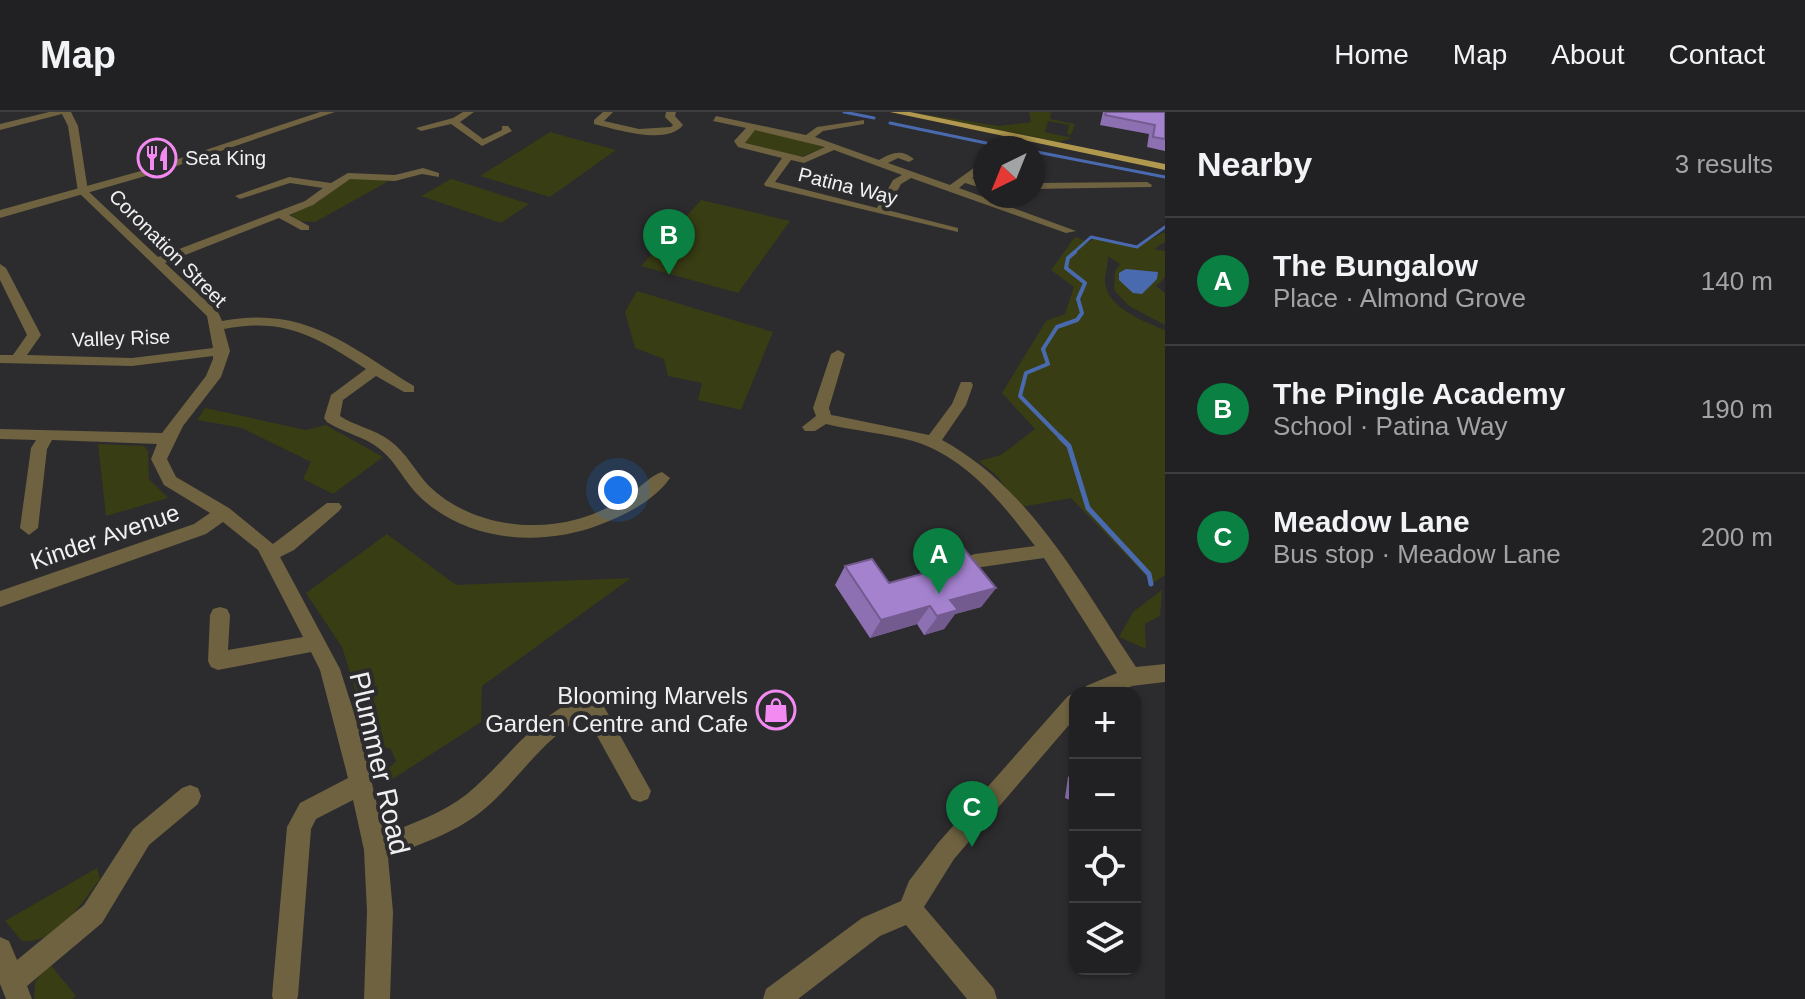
<!DOCTYPE html>
<meta charset="utf-8">
<style>
body{margin:0;font-family:Arial,sans-serif;background:#29282a;color:#f1f3f6}
.controls{position:absolute;right:24px;bottom:24px;display:grid;overflow:hidden;border-radius:16px;box-shadow:0 2px 6px #0004}
.controls button{width:72px;height:72px;display:grid;place-items:center;padding:0;border:0;border-bottom:2px solid #3e3e40;background:#212022;color:#f1f3f6;font:40px sans-serif}
.compass{position:absolute;left:973px;top:24px;width:72px;height:72px;border-radius:50%;background:#212022;box-shadow:0 2px 6px #0004;rotate:223deg}
.you{position:absolute;left:618px;top:378px;width:28px;height:28px;margin:-20px;border:6px solid #fff;border-radius:50%;background:#1a73e8;box-shadow:0 0 0 12px #1a73e833}
.badge{display:grid;place-items:center;width:52px;height:52px;border-radius:50%;background:#0b8043;color:#fff;font-size:26px;font-weight:700}
.pin{position:absolute;translate:-50% -66px;filter:drop-shadow(0 2px 4px #0008)}
.pin::after{content:'';position:absolute;top:42px;width:28px;height:24px;background:inherit;clip-path:polygon(0 0,100% 0,50% 100%)}
.list{margin:0;padding:0;list-style:none}
h2{display:flex;justify-content:space-between;align-items:center;height:104px;margin:0;padding:0 32px;font-size:34px}
h2 small{font-size:26px;font-weight:400;color:#a2a3a5}
.list li{display:grid;grid-template-columns:52px 1fr auto;gap:24px;align-items:center;box-sizing:border-box;height:128px;padding:0 32px;border-top:2px solid #3e3e40}
.list b{display:block;font-size:30px;white-space:nowrap}
.list p{margin:0;font-size:26px;white-space:nowrap;color:#a2a3a5}
.list em{font-size:26px;font-style:normal;color:#a2a3a5}
.icon{flex:none;width:44px;height:44px;fill:none;stroke:currentColor;stroke-width:2;stroke-linecap:round;stroke-linejoin:round}
.map{position:relative;flex:none;width:1165px;height:887px;overflow:hidden}
header{display:flex;align-items:center;gap:48px;box-sizing:border-box;height:112px;padding:0 40px;background:#212022;border-bottom:2px solid #3e3e40}
header strong{font-size:38px}
nav{display:flex;gap:44px;margin-inline-start:auto;font-size:28px}
main{display:flex}
aside{flex:1;background:#212022}
.map>svg:first-child{display:block}
</style>
<header>
<strong>Map</strong>
<nav><a>Home</a><a>Map</a><a>About</a><a>Contact</a></nav>
</header>
<main>
<div class="map">
<svg width="1165" height="887" viewBox="0 0 1165 887">
<rect width="100%" height="100%" fill="#2c2b2e"/>
<g fill="#393d14">
<path d="M910,0l89,14 32,-4 -2,-10h22l-1,7 25,5 -4,11 -4,-1 2,-9 -21,-4 -3,11 27,6 -13,4z"/>
<path d="M755,17l70,18 -24,10 -57,-13z"/>
<path d="M550,20l66,18 -66,47 -70,-21z"/>
<path d="M354,65l35,4 -74,41 -16,-1 -9,-6 30,-14 15,-16z"/>
<path d="M451,67h1l77,25 -28,19 -80,-27z"/>
<path d="M701,88l89,21 -52,72 -97,-27z"/>
<path d="M1162,121h3v9l-11,7 11,2v26l-9,9 9,7v32l-36,-19 -15,-16 1,-19 5,-7 -12,-8c0,8 -3,18 -3,26 2,26 40,40 60,48v245l-12,8 -82,-85 -50,9 -24,-31 -18,-15 22,-6 34,-26 -33,-36 44,-72 19,-7 9,-27 -23,-17 24,-33 14,5 6,-4 43,9z"/>
<path d="M637,179l136,41 -32,78 -43,-10 4,-17 -34,-7 -4,-17 -29,-11 -10,-36z"/>
<path d="M205,296l101,22 20,-5 57,32 -50,37 -30,-15 8,-17 -69,-34 -45,-8z"/>
<path d="M98,332l46,2 4,5 1,28 19,19 -62,18z"/>
<path d="M387,422l69,51 175,-7 -149,108 -1,36 -96,62 2,-14 9,-9 -6,-13 -17,-1 -31,-100 -36,-54z"/>
<path d="M1162,478l-2,26 -15,8 1,25 -27,-12 14,-25z"/>
<path d="M97,756l3,11c-19,25 -43,65 -78,62l-17,-20z"/>
<path d="M49,851l27,33 -4,3h-38l1,-17z"/>
</g>
<path fill="#4a6aaf" d="M1126,157l32,3 -1,7 -15,15 -9,-1 -14,-13v-7z"/>
<g fill="none" stroke-linecap="round" stroke-linejoin="round">
<g stroke="#4a6aaf" stroke-width="3">
<path d="M844,0l30,6"/>
<path d="M890,11l96,20"/>
<path d="M1037,40l128,25"/>
<path d="M1072,142l19,-17 46,10 28,-20"/>
</g>
<path stroke="#4a6aaf" stroke-width="4" d="M1062,327l-42,-43 6,-23 22,-9 -5,-15 14,-22 20,-7 5,-7 -4,-14 7,-16 -19,-15 2,-10 7,-6"/>
<path stroke="#4a6aaf" stroke-width="5" d="M1060,325l9,9 19,62 61,66 2,10"/>
<g fill="#6e6240" fill-rule="evenodd">
<path d="M49,0h22l7,14 10,65 70,66 147,-56 18,-13 -33,-5 -50,16 -5,-3 54,-19 42,6 17,-10 47,2 28,-7 16,5v4l-17,-3 -27,7 -45,-2 -37,26 -24,10 20,11v4h-8l-22,-12 -114,45 53,49 4,9c83,-16 125,24 192,65v6h-10l-28,-16 -33,24 -3,16c15,10 34,13 49,24 17,12 26,31 40,46 38,37 99,47 149,33 19,-5 38,-15 54,-26 10,-7 18,-17 30,-21l8,6c-15,22 -46,38 -71,47 -57,22 -132,17 -179,-28 -15,-14 -23,-34 -39,-47 -16,-14 -38,-17 -54,-28l-3,-4 7,-23 35,-26c-49,-32 -81,-52 -142,-40l6,22 -9,26 -38,49 -16,33 9,18 53,31 44,36 54,-41h12l3,4 -3,4 -45,39 -14,7 60,112 20,63 24,103c29,-12 59,-22 83,-41 41,-34 66,-78 118,-98l17,7 49,88 -3,8 -8,3 -8,-3 -46,-83c-44,21 -67,65 -104,95 -27,22 -62,33 -94,46l5,55 -3,87h-26l3,-87 -3,-62 -11,-50 -37,19 -5,10 -13,167 -1,3h-24l-1,-3 15,-169 13,-24 48,-25 -28,-108 -9,-18 -93,18 -7,-3 -3,-6 2,-46 3,-6 7,-2 7,2 3,6 -2,35 75,-13 -45,-87 -35,-28 -17,12 -206,73v-16l194,-67 16,-11 -46,-28 -13,-26 6,-15 -105,-4 -5,9 -9,79 -9,7 -9,-7 11,-80 5,-8 -36,-1v-10l162,4 44,-57 7,-17v-3l-81,10 -132,-3v-8h13l14,-20 -27,-55v-16l6,4 35,67 -14,20 105,3 81,-10 -6,-32 -129,-124 -10,-66 -6,-12 -62,16v-6z"/>
<path d="M463,0h11l-14,10 23,17 19,-9v-4h6l4,5 -30,15 -31,-22 -30,7 -5,-3 37,-10z"/>
<path d="M603,0h10l-9,9 35,8 32,-2 2,-2 -8,-8 1,-5h10l-1,4 8,9c-16,21 -68,4 -89,-1v-4z"/>
<path d="M716,4l90,19 11,-8 47,-7v4l-41,7 -8,6 64,23c14,-8 22,-11 35,-1l-5,3 -11,-4 -10,5 62,22 35,-25v8l-13,10 13,5v6l-20,-6 -6,5 117,43 -10,2 -155,-55 -10,6 -14,26 71,18v4l-193,-46 -1,-2 18,-26 -44,-11 -4,-6 12,-13 -33,-7zM755,18l70,17 -22,10 -58,-14zM834,38l68,25 -9,5 -16,28 -102,-26 16,-22 13,3z"/>
<path d="M1011,24l8,2 -7,10h-10z"/>
<path d="M1147,70l5,3 -1,2 -118,2v-6z"/>
<path d="M838,238l7,4 -16,54 2,7 6,1 92,19 23,-31 9,-22h10l2,3 -7,20 -24,35c89,48 139,145 194,227l29,-3v18l-33,4 -16,7h-33l3,-7 31,-13 -73,-115 -69,10 -6,-2 -3,-5 3,-5 6,-2 60,-8c-33,-43 -69,-89 -122,-105 -29,-8 -58,-10 -87,-17l-11,7h-10l-3,-4 14,-11 -3,-8 18,-54z"/>
<path d="M1075,581v25l-121,141 -30,48 70,82 3,10h-30l-61,-74 -26,11 -82,63h-35l3,-10 96,-71 39,-17 8,-20 29,-38 130,-147z"/>
<path d="M190,673l8,3 3,8 -3,8 -49,41 -47,78 -75,63 5,13h-26l-6,-15v-47l9,4 8,19 67,-55 49,-76 49,-41z"/>
</g>
<path fill="#6e6240" fill-rule="evenodd" d="M320,0h15l-179,61 -156,45v-8l148,-41z"/>
<path fill="#b0984e" fill-rule="evenodd" d="M890,0h20l255,52v6z"/>
</g>
<g fill="#8d70b1">
<path d="M1103,0h62v39l-18,-4 2,-13 -49,-9z"/>
<path d="M929,432l67,44 -15,19 -26,7 -11,15 -20,6 -7,-11 -47,14 -35,-53 10,-19 44,17 35,-9 -7,-10z"/>
<path d="M1075,660v30l-10,-4 3,-21z"/>
</g>
<g fill="#735b90">
<path d="M996,476l-15,19 -26,7 -11,15 -20,6 26,-35z"/>
<path d="M930,494l-13,18 -47,14 11,-18z"/>
</g>
<g fill="#a482ce" stroke="#735b90" stroke-width="2">
<path d="M1106,0h59v27l-12,-2 2,-12 -50,-10z"/>
<path d="M955,426l41,50 -46,12 8,10 -21,6 -7,-10 -49,14 -36,-54 27,-7 17,24 58,-16 -18,-23z"/>
</g>
<defs>
<g id="restaurant-ring" transform="scale(2)"><circle r="9.5" fill="#2c2b2e" stroke="#f38af1" stroke-width="1.5"/><path d="M-5-6h1v4h1v-4h1v4h1v-4h1v5L-1.5 .5V6h-2V.5L-5-1ZM5-6V6H3V1.5H1.5Q1.5-4 5-6Z" fill="#f38af1"/></g>
<g id="shop-ring" transform="scale(2)"><circle r="9.5" fill="#2c2b2e" stroke="#f38af1" stroke-width="1.5"/><path d="M-5-2.5h2.3a2.7 3.5 0 0 1 5.4 0H5L5.5 6h-11ZM-1.5-2.5h3a1.5 2.3 0 0 0-3 0Z" fill="#f38af1"/></g>
</defs>
<g fill-rule="evenodd">
<use href="#restaurant-ring" x="157" y="46"/>
<use href="#shop-ring" x="776" y="598"/>
</g>
<g text-anchor="middle" stroke-width="8" stroke-linejoin="round" paint-order="stroke">
<g font-size="20" fill="#f0eff2" stroke="#2c2b2e" text-anchor="start">
<text x="185" y="53">Sea King</text>
</g>
<g font-size="20" fill="#f0eff2" stroke="#2c2b2e">
<text transform="translate(848 74) rotate(14)" y="7">Patina Way</text>
<text transform="translate(168 136) rotate(45)" y="7">Coronation Street</text>
<text transform="translate(121 226) rotate(-2)" y="7">Valley Rise</text>
</g>
<g font-size="24" fill="#f0eff2" stroke="#2c2b2e">
<text transform="translate(105 425) rotate(-19)" y="8">Kinder Avenue</text>
</g>
<g font-size="24" fill="#f0eff2" stroke="#2c2b2e" text-anchor="end">
<text x="748" y="592">Blooming Marvels<tspan x="748" dy="28">Garden Centre and Cafe</tspan></text>
</g>
<g font-size="28" fill="#f0eff2" stroke="#2c2b2e">
<text transform="translate(380 651) rotate(77)" y="10">Plummer Road</text>
</g>
</g>
</svg>
<div class="controls">
<button>+</button>
<button>−</button>
<button><svg class="icon" aria-label="locate" viewBox="0 0 24 24"><circle cx="12" cy="12" r="6"/><path d="M12 2v4M12 18v4M2 12h4M18 12h4"/></svg></button>
<button><svg class="icon" aria-label="layers" viewBox="0 0 24 24"><path d="M12 4l9 5-9 5-9-5zM3 14l9 5 9-5"/></svg></button>
</div>
<svg class="compass" viewBox="-18 -18 36 36"><path d="M0-13l5 13h-10z" fill="#e53935"/><path d="M0 13l5-13h-10z" fill="#a2a3a5"/></svg>
<div class="you"></div>
<div class="pin badge" style="left:939px;top:482px">A</div>
<div class="pin badge" style="left:669px;top:163px">B</div>
<div class="pin badge" style="left:972px;top:735px">C</div>
</div>
<aside>
<h2>Nearby<small>3 results</small></h2>
<ul class="list">
<li><span class="badge">A</span><div><b>The Bungalow</b><p>Place · Almond Grove</p></div><em>140 m</em></li>
<li><span class="badge">B</span><div><b>The Pingle Academy</b><p>School · Patina Way</p></div><em>190 m</em></li>
<li><span class="badge">C</span><div><b>Meadow Lane</b><p>Bus stop · Meadow Lane</p></div><em>200 m</em></li>
</ul>
</aside>
</main>
